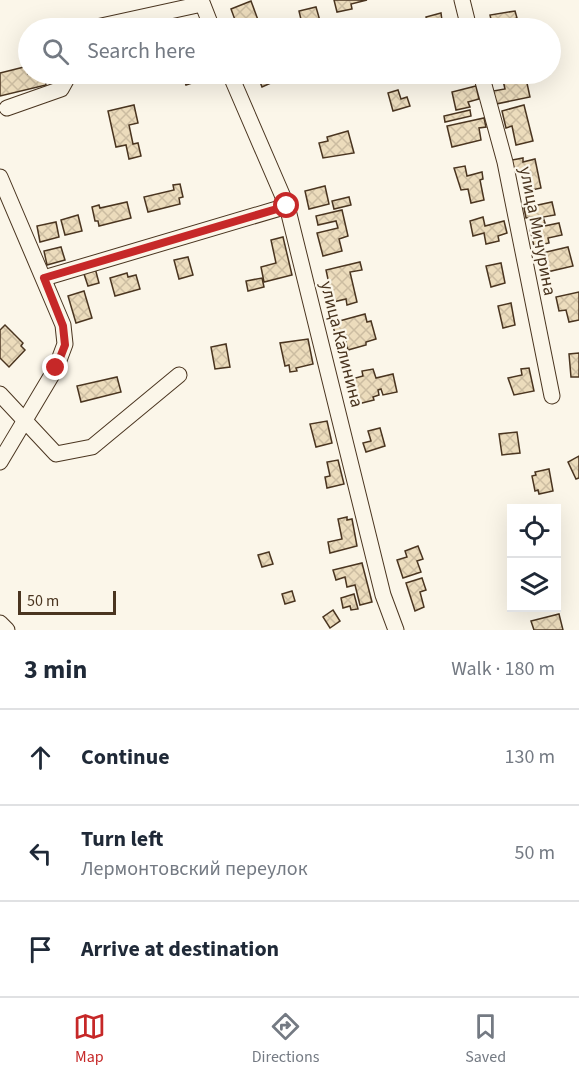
<!DOCTYPE html>
<meta charset="utf-8">
<style>
body{margin:0;font-family:"Source Sans 3",sans-serif;background:#f6f6f7;color:#1f2937}
.controls{position:absolute;right:18px;bottom:18px;display:grid;overflow:hidden;border-radius:0px;box-shadow:0 6px 24px #0002}
.controls button{width:54px;height:54px;display:grid;place-items:center;padding:0;border:0;border-bottom:2px solid #e0e1e3;background:#fff;color:#1f2937;font:30px sans-serif}
.scale{position:absolute;left:18px;bottom:15px;width:98px;box-sizing:border-box;padding-left:6px;border:3px solid #4a3520;border-top:0;font-size:16px;line-height:21px;white-space:nowrap;color:#4a3520;-webkit-text-stroke:4px #fbf6e9;paint-order:stroke}
.stop{position:absolute;width:18px;height:18px;margin:-14px;border:4px solid #c62828;border-radius:50%;background:#fff}
.stop.end{background:#c62828;border-color:#fff;box-shadow:0 2px 6px #0008}
.list{margin:0;padding:0;list-style:none}
h2{display:flex;justify-content:space-between;align-items:center;height:78px;margin:0;padding:0 24px;font-size:26px}
h2 small{font-size:20px;font-weight:400;color:#747a83}
.list li{display:grid;grid-template-columns:39px 1fr auto;gap:18px;align-items:center;box-sizing:border-box;height:96px;padding:0 24px;border-top:2px solid #e0e1e3}
.list b{display:block;font-size:22px;white-space:nowrap}
.list p{margin:0;font-size:20px;white-space:nowrap;color:#747a83}
.list em{font-size:20px;font-style:normal;color:#747a83}
.icon{flex:none;width:33px;height:33px;fill:none;stroke:currentColor;stroke-width:2;stroke-linecap:round;stroke-linejoin:round}
.map{position:relative;flex:none;width:579px;height:630px;overflow:hidden}
.search{position:absolute;background:#fff;box-shadow:0 6px 24px #0002;left:18px;right:18px;top:18px;height:66px;display:flex;align-items:center;gap:15px;box-sizing:border-box;padding:0 21px;border-radius:33px;color:#747a83;font-size:22px}
.sheet{height:366px;background:#fff}
nav{display:flex;justify-content:space-around;align-items:center;box-sizing:border-box;height:84px;border-top:2px solid #e0e1e3;background:#fff;font-size:16px;color:#747a83}
nav a{display:grid;justify-items:center;gap:3px}
nav .on{color:#c62828}
.map>svg:first-child{display:block}
</style>
<div class="map">
<svg width="579" height="630" viewBox="0 0 579 630">
<defs>
<pattern id="building-cross-hatch" width="8" height="8" patternUnits="userSpaceOnUse" patternTransform="scale(1.5)"><rect width="8" height="8" fill="#ecdcbc"/><path d="M0 0l8 8M0 8l8-8" fill="none" stroke="#ccbda1"/></pattern>
</defs>
<rect width="100%" height="100%" fill="#fbf6e9"/>
<g fill="url(#building-cross-hatch)" stroke="#4a3520" stroke-width="1.5">
<path d="M334,0h33l-16,4 1,5 -15,3z"/>
<path d="M251,1l10,27h-23l-7,-19z"/>
<path d="M316,7l6,21h-19l-4,-17z"/>
<path d="M515,11l2,7 -11,3 2,7h-15l-3,-13z"/>
<path d="M441,13l2,15h-14l-3,-11z"/>
<path d="M199,19l2,9h-16l-1,-4z"/>
<path d="M28,66v8h16l2,11 -46,11v-23z"/>
<path d="M182,74h33l1,1 -30,10z"/>
<path d="M257,74h34l-29,13z"/>
<path d="M496,74h29l5,23 -34,7 -3,-13 12,-2 -3,-13 -5,1z"/>
<path d="M476,86l3,13 -11,3 2,5 -14,3 -4,-18z"/>
<path d="M398,90l3,9 6,-2 3,9 -17,5 -5,-18z"/>
<path d="M134,105l4,18 -9,2 4,19 5,-1 3,13 -12,3 -3,-14 -10,2 -8,-36z"/>
<path d="M524,105l9,36 -17,4 -4,-19 -6,2 -4,-17z"/>
<path d="M470,110l1,6 -26,6 -1,-6z"/>
<path d="M484,118l2,9 -7,1 2,12 -29,7 -5,-21z"/>
<path d="M348,131l6,22 -31,5 -4,-15 9,-2 -1,-4z"/>
<path d="M523,158v4l12,-3 6,29 -14,3 -4,-20 -9,2 -2,-13z"/>
<path d="M465,166l2,10 15,-4 1,7 -3,1 4,20 -13,3 -3,-14 -7,1 -7,-22z"/>
<path d="M180,184l3,13 -4,1 1,6 -32,8 -4,-15 30,-7 -1,-5z"/>
<path d="M325,186l4,18 -20,5 -4,-18z"/>
<path d="M349,197l2,8 -17,4 -2,-8z"/>
<path d="M127,202l4,16 -32,8 -1,-5h-3l-3,-14 7,-2 1,3z"/>
<path d="M552,202l3,13 -12,2 2,6 -10,3 -2,-9 -7,1 -2,-10z"/>
<path d="M342,210l6,26 -9,3 3,12 -19,5 -6,-23 21,-5 -2,-7 -18,4 -2,-9z"/>
<path d="M78,215l4,16 -17,4 -4,-15z"/>
<path d="M483,217l2,9 19,-5 3,12 -9,3 1,5 -13,3 -2,-11 -11,3 -3,-15z"/>
<path d="M56,222l3,15 -19,5 -3,-16z"/>
<path d="M559,223l3,12 -14,3 1,5 -15,3 -4,-17z"/>
<path d="M283,237l9,38 -28,7 -3,-15 15,-4 -5,-23z"/>
<path d="M61,247l4,13 -18,5 -3,-14z"/>
<path d="M568,247l5,19 -26,6 -5,-19z"/>
<path d="M188,257l5,18 -14,4 -5,-19z"/>
<path d="M360,262l2,8 -12,2 7,30 -10,3 -1,-6 -13,3 -7,-32z"/>
<path d="M501,263l4,20 -14,4 -5,-21z"/>
<path d="M95,268l4,15 -11,3 -5,-15z"/>
<path d="M127,273l1,4 8,-2 4,14 -25,7 -5,-18z"/>
<path d="M262,278l2,9 -16,4 -2,-10z"/>
<path d="M84,291l8,27 -16,5 -8,-27z"/>
<path d="M579,292v28l-10,2 -3,-12 -7,1 -3,-14z"/>
<path d="M511,303l4,22 -12,3 -5,-22z"/>
<path d="M365,314l2,8 4,-1 5,18 -10,3v3l-18,5 -5,-19 -8,2 -3,-10z"/>
<path d="M5,325l18,18 -2,3 4,4 -16,17 -9,-9v-28z"/>
<path d="M308,339l5,25 -17,4 1,3 -7,1 -1,-7 -4,1 -5,-23z"/>
<path d="M226,344l4,23 -15,2 -4,-22z"/>
<path d="M579,353v24h-8l-2,-23z"/>
<path d="M529,368l5,23 -20,4 -6,-17 14,-3 -1,-6z"/>
<path d="M373,369l3,9 17,-4 4,18 -14,3 -2,-6 -3,1 1,5 -6,2 1,3 -16,4 -6,-25 11,-3 -1,-5z"/>
<path d="M117,377l4,15 -40,10 -4,-16z"/>
<path d="M327,421l5,22 -16,4 -6,-23z"/>
<path d="M380,428l5,18 -19,6 -3,-9 8,-2 -3,-10z"/>
<path d="M517,432l3,21 -18,2 -3,-21z"/>
<path d="M579,456v22l-3,1 -8,-17z"/>
<path d="M338,460l6,24 -17,4 -2,-11 5,-1 -3,-14z"/>
<path d="M549,469l4,22 -14,3 -1,-4 -3,1 -3,-15 4,-1 -1,-3z"/>
<path d="M347,517v3l5,-1 5,27 -27,7 -2,-11 14,-3 -4,-20z"/>
<path d="M418,546l5,13 -6,2 4,11 -18,6 -6,-18 10,-3 -2,-6z"/>
<path d="M269,552l4,12 -11,3 -4,-12z"/>
<path d="M362,563l10,39 -12,3 -5,-20 -8,2 -2,-10 -9,3 -3,-10z"/>
<path d="M422,578l4,12 -6,2 4,15 -9,4 -9,-28z"/>
<path d="M292,591l3,10 -10,3 -3,-10z"/>
<path d="M354,594l4,15 -7,1 -1,-4 -7,2 -2,-10z"/>
<path d="M333,610l7,11 -10,7 -7,-11z"/>
<path d="M559,614l4,16h-29l-3,-9z"/>
</g>
<g fill="none" stroke-linecap="round" stroke-linejoin="round">
<g stroke="#4a3520" stroke-width="17">
<g id="minor">
<path d="M201,0l11,28"/>
<path d="M462,0l7,28"/>
<path d="M92,28l110,-24"/>
<path d="M230,74l57,132 96,389 13,35"/>
<path d="M481,74l24,88 47,234"/>
<path d="M7,108l54,-19 5,-9 -1,-6"/>
<path d="M0,177l63,148 2,19 -9,24 -56,94"/>
<path d="M44,278l243,-72"/>
<path d="M0,394l56,60 36,-7 87,-72"/>
<path d="M0,623l7,7"/>
</g>
</g>
<use href="#minor" stroke="#fbf6e9" stroke-width="15"/>
</g>
<g fill="none" stroke-linecap="round" stroke-linejoin="round">
<path stroke="#c62828" stroke-width="8" d="M56,368l9,-23 -2,-19 -19,-48 243,-72"/>
</g>
<g text-anchor="middle" stroke-width="4.5" stroke-linejoin="round" paint-order="stroke">
<g font-size="18" fill="#4a3520" stroke="#fbf6e9">
<text transform="translate(538 231) rotate(79)" y="6">улица Мичурина</text>
<text transform="translate(342 344) rotate(76)" y="6">улица Калинина</text>
</g>
</g>
</svg>
<div class="controls">
<button><svg class="icon" aria-label="locate" viewBox="0 0 24 24"><circle cx="12" cy="12" r="6"/><path d="M12 2v4M12 18v4M2 12h4M18 12h4"/></svg></button>
<button><svg class="icon" aria-label="layers" viewBox="0 0 24 24"><path d="M12 4l9 5-9 5-9-5zM3 14l9 5 9-5"/></svg></button>
</div>
<div class="scale">50 m</div>
<div class="stop" style="left:287px;top:206px"></div>
<div class="stop end" style="left:56px;top:368px"></div>
<div class="search"><svg class="icon" aria-label="search" viewBox="0 0 24 24"><circle cx="10" cy="10" r="6"/><path d="M15 15l6 6"/></svg>Search here</div>
</div>
<section class="sheet">
<h2>3 min<small>Walk · 180 m</small></h2>
<ul class="list">
<li><svg class="icon" aria-label="ahead" viewBox="0 0 24 24"><path d="M12 20V5M6 11l6-6 6 6"/></svg><div><b>Continue</b></div><em>130 m</em></li>
<li><svg class="icon" aria-label="left" viewBox="0 0 24 24"><path d="M17 20v-9H6M10 6l-5 5 5 5"/></svg><div><b>Turn left</b><p>Лермонтовский переулок</p></div><em>50 m</em></li>
<li><svg class="icon" aria-label="arrive" viewBox="0 0 24 24"><path d="M6 21V4h12l-3 4 3 4H6"/></svg><div><b>Arrive at destination</b></div></li>
</ul>
</section>
<nav>
<a class="on"><svg class="icon" aria-label="map" viewBox="0 0 24 24"><path d="M3 6l6-2 6 2 6-2v14l-6 2-6-2-6 2zM9 4v14M15 6v14"/></svg>Map</a>
<a><svg class="icon" aria-label="directions" viewBox="0 0 24 24"><path d="M12 3l9 9-9 9-9-9zM9 14v-3h6M13 9l2 2-2 2"/></svg>Directions</a>
<a><svg class="icon" aria-label="saved" viewBox="0 0 24 24"><path d="M7 4h10v16l-5-4-5 4z"/></svg>Saved</a>
</nav>
